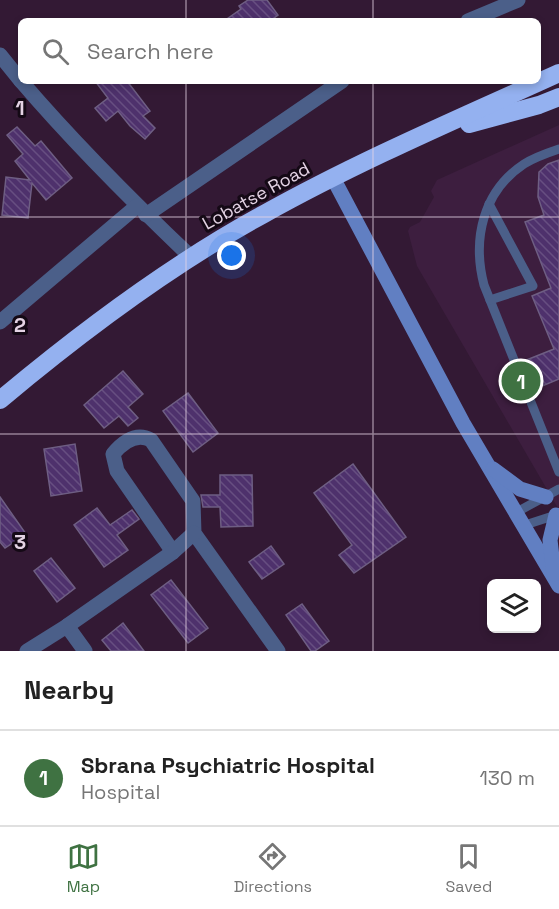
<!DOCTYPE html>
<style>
body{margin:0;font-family:"Space Grotesk",sans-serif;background:#f6f6f6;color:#222}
.controls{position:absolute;right:18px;bottom:18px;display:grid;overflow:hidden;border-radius:9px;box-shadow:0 3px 9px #0003}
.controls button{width:54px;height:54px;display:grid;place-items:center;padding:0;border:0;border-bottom:2px solid #e0e0e0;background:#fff;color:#222;font:30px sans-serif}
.you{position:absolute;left:232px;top:256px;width:21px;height:21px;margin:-15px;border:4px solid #fff;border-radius:50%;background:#1a73e8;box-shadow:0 0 0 9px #1a73e833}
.badge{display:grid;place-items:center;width:39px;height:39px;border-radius:50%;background:#3f7242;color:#fff;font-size:20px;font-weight:700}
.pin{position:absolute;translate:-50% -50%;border:3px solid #fff;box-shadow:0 2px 6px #0006}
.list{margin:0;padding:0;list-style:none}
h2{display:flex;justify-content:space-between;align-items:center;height:78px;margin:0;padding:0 24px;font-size:26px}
h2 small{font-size:20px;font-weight:400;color:#767676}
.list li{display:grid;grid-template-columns:39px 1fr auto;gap:18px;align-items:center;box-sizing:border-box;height:96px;padding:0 24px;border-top:2px solid #e0e0e0}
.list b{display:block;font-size:22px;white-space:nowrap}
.list p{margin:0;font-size:20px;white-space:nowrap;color:#767676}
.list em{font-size:20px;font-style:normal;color:#767676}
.icon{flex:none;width:33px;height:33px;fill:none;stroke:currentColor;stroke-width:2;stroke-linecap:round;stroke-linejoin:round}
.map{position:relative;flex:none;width:559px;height:651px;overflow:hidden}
.search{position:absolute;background:#fff;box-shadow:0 3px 9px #0003;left:18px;right:18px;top:18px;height:66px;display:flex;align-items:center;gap:15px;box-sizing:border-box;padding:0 21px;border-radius:9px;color:#767676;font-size:22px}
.sheet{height:174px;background:#fff}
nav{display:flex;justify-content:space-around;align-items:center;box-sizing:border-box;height:84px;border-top:2px solid #e0e0e0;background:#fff;font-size:16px;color:#767676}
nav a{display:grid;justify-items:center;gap:3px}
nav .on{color:#3f7242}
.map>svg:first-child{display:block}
</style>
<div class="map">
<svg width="559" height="651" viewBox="0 0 559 651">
<defs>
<pattern id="building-back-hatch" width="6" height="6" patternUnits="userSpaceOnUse" patternTransform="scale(1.5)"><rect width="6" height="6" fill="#4e316c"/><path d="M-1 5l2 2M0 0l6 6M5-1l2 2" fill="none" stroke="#674e81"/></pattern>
</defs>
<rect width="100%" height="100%" fill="#331934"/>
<path fill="#3d1e3f" d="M559,125v385l-142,-244 -9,-35 2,-4 10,-5 14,-25 -3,-6 6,-11z"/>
<g fill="url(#building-back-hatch)" stroke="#6e5e83" stroke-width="1.5">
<path d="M248,0h19l11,15 -8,6h-46l17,-12 -2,-3z"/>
<path d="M95,81h32l23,30 -7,5 12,12 -10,11 -15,-13 -12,-15 -12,10 -11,-13 13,-10z"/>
<path d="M17,127l18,19 6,-5 31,37 -26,22 -14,-17 -4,35 -26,-3 4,-38 24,3 -15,-19 8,-7 -16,-19z"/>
<path d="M559,160v219l-24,10 -11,-28 30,-12 -22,-53 19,-8 -26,-66 19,-7 -6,-18 1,-25 9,-8z"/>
<path d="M123,371l20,23 -15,13 10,11 -10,8 -9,-10 -15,12 -20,-23z"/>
<path d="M188,393l30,40 -25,19 -30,-41z"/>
<path d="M75,444l7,47 -31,5 -7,-47z"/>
<path d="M353,464l53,73 -52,36 -15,-18 13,-10 -38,-52z"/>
<path d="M220,475h32l1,51 -32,1 -1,-20h-17l-2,-12h19z"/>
<path d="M0,497l26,37 -21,14 -5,-6z"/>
<path d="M97,508l13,17 22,-15 7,9 -22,16 11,15 -24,17 -30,-42z"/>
<path d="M271,546l13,18 -22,15 -13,-17z"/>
<path d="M51,558l24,30 -18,14 -23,-31z"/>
<path d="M171,580l37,48 -20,15 -37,-48z"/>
<path d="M302,604l27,37 -14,10h-4l-25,-36z"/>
<path d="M123,623l21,28h-33l-9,-11z"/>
</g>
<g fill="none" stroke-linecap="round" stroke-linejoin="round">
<g stroke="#4b5f89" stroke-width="9">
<path d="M559,149c-12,4 -24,8 -35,15 -41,27 -52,75 -40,121l75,187"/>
<path d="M489,204l44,82 -43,14"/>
<path d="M515,513l44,-24"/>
<path d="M522,526l37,-12"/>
</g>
<g stroke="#4b5f89" stroke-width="15">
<path d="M468,21l50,-21"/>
<path d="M0,55l21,26"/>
<path d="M21,81c53,62 111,120 171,177"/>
<path d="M146,215l196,-134"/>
<path d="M0,322l137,-116"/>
<path d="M173,552l-56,-81 -4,-17c10,-12 23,-22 38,-14l42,61 1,32 84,118"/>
<path d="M67,626l18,25"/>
<path d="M27,651l40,-25 106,-74 21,-19"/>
</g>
<g stroke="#617fc2" stroke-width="15">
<path d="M333,178l130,245 96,163"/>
<path d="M493,469l27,20 26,8"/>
<path d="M554,574l-4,-34 6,-25"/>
</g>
<g stroke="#94b1f0" stroke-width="18">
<path d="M469,124l70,-19 20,-8"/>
<path d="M0,400c80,-67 172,-136 264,-186 95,-53 196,-96 295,-141"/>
</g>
</g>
<path fill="none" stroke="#e4d3e4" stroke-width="1.5" stroke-opacity="0.55" d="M186,0v21M373,0v21M186,81v570M373,81v570M0,217h559M0,434h559"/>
<g text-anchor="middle" stroke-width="6" stroke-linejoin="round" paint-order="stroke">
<g font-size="18" fill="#e4d3e4" stroke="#140915">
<text transform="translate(256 196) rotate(-29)" y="6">Lobatse Road</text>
</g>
</g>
<g font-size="20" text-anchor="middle" font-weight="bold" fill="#e4d3e4" stroke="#140915" stroke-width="6" stroke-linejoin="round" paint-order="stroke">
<text x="20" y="115">1</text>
<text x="20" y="332">2</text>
<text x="20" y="549">3</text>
</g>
</svg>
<div class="controls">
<button><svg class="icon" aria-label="layers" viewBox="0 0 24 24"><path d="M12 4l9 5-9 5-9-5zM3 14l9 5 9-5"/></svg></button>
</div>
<div class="you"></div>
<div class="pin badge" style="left:521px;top:381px">1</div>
<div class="search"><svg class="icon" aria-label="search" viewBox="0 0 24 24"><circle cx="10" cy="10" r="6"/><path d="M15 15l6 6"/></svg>Search here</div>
</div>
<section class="sheet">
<h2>Nearby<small></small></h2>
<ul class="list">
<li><span class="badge">1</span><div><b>Sbrana Psychiatric Hospital</b><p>Hospital</p></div><em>130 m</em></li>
</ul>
</section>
<nav>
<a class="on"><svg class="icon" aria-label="map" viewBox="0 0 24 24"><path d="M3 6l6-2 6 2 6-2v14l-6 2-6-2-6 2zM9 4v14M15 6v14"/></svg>Map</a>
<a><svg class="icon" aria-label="directions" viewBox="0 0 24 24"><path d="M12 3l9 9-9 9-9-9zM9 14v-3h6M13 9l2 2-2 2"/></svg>Directions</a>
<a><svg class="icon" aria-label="saved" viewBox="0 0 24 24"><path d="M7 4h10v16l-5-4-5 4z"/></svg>Saved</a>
</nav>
